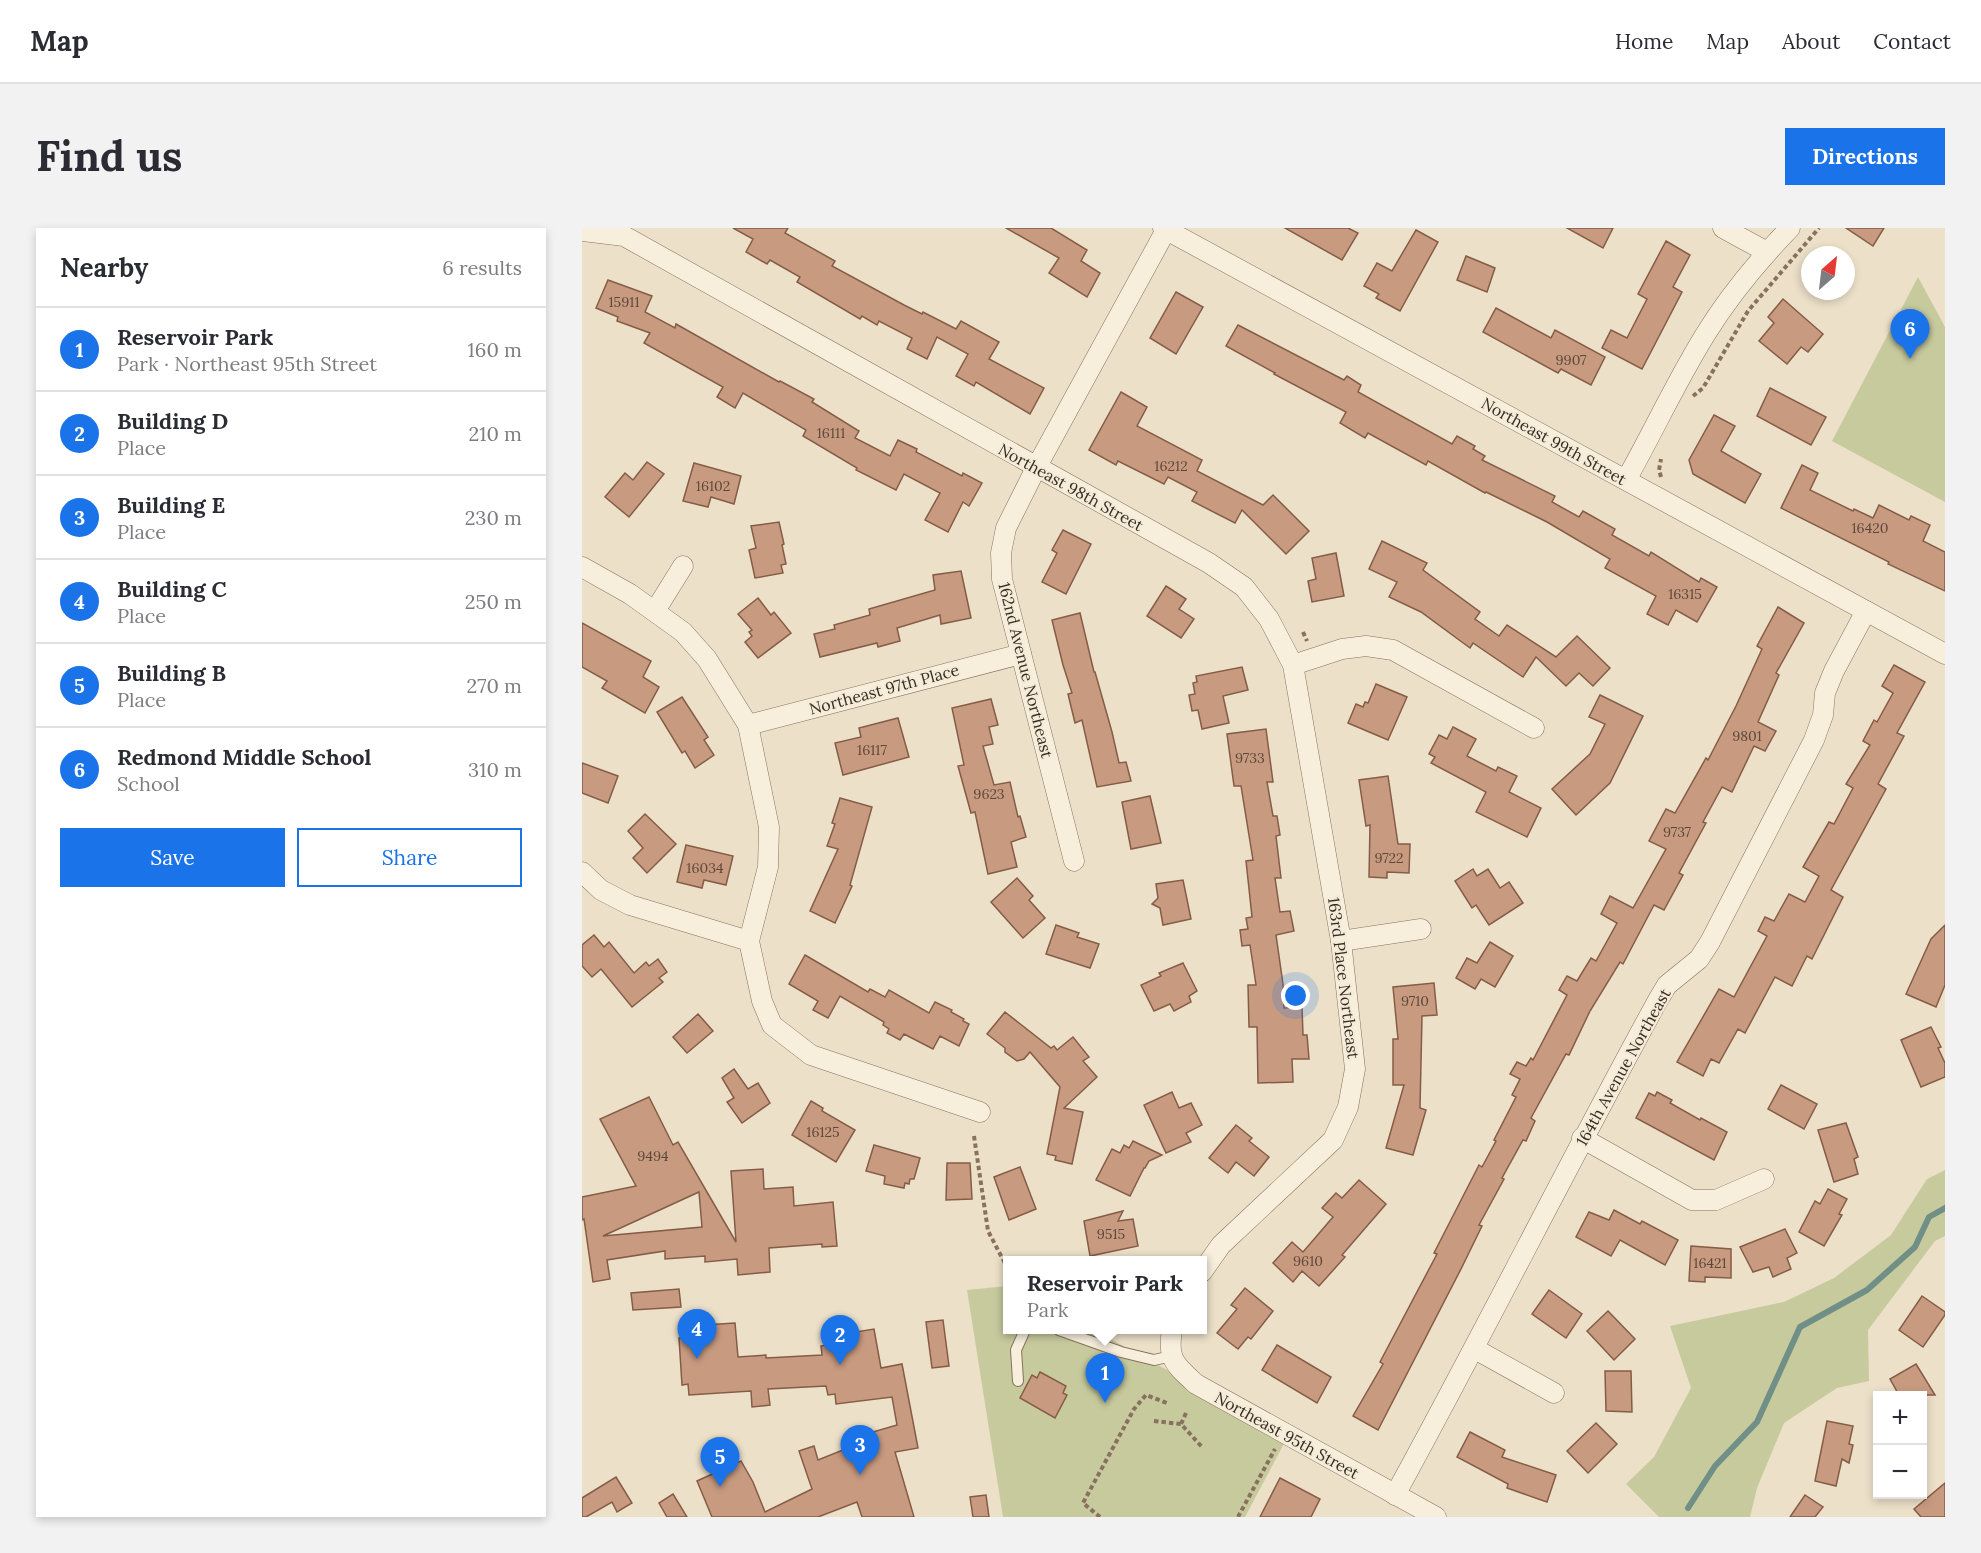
<!DOCTYPE html>
<meta charset="utf-8">
<style>
body{margin:0;font-family:Lora,serif;background:#f2f2f3;color:#2b2b33}
.controls{position:absolute;right:18px;bottom:18px;display:grid;overflow:hidden;border-radius:0px;box-shadow:0 3px 9px #0003}
.controls button{width:54px;height:54px;display:grid;place-items:center;padding:0;border:0;border-bottom:2px solid #e1e1e2;background:#fff;color:#2b2b33;font:30px sans-serif}
.compass{position:absolute;left:1219px;top:18px;width:54px;height:54px;border-radius:50%;background:#fff;box-shadow:0 3px 9px #0003;rotate:28deg}
.you{position:absolute;left:714px;top:768px;width:21px;height:21px;margin:-15px;border:4px solid #fff;border-radius:50%;background:#1a73e8;box-shadow:0 0 0 9px #1a73e833}
.badge{display:grid;place-items:center;width:39px;height:39px;border-radius:50%;background:#1a73e8;color:#fff;font-size:20px;font-weight:700}
.pin{position:absolute;translate:-50% -50px;filter:drop-shadow(0 2px 3px #0008)}
.pin::after{content:'';position:absolute;top:32px;width:21px;height:18px;background:inherit;clip-path:polygon(0 0,100% 0,50% 100%)}
.popup{position:absolute;left:421px;top:1028px;width:204px;height:78px;box-sizing:border-box;display:grid;place-content:center;border-radius:0px;background:#fff;filter:drop-shadow(0 2px 4px #0005);font-size:20px;white-space:nowrap;color:#7c7c81}
.popup b{font-size:22px;color:#2b2b33}
.popup::after{content:'';position:absolute;left:50%;top:100%;margin-left:-12px;border:12px solid transparent;border-top-color:#fff}
.list{margin:0;padding:0;list-style:none}
h2{display:flex;justify-content:space-between;align-items:center;height:78px;margin:0;padding:0 24px;font-size:26px}
h2 small{font-size:20px;font-weight:400;color:#7c7c81}
.list li{display:grid;grid-template-columns:39px 1fr auto;gap:18px;align-items:center;box-sizing:border-box;height:84px;padding:0 24px;border-top:2px solid #e1e1e2}
.list b{display:block;font-size:22px;white-space:nowrap}
.list p{margin:0;font-size:20px;white-space:nowrap;color:#7c7c81}
.list em{font-size:20px;font-style:normal;color:#7c7c81}
.actions{display:flex;gap:12px;padding:18px 24px}
.actions a{flex:1;padding:14px 0;border:2px solid #1a73e8;border-radius:0px;text-align:center;font-size:21px;color:#1a73e8}
.actions .main{background:#1a73e8;color:#fff}
.map{position:relative;flex:none;width:1363px;height:1289px;overflow:hidden;border-radius:0px}
header{display:flex;align-items:center;gap:36px;box-sizing:border-box;height:84px;padding:0 30px;background:#fff;border-bottom:2px solid #e1e1e2}
header strong{font-size:28px}
nav{display:flex;gap:33px;margin-inline-start:auto;font-size:21px}
.intro{display:flex;align-items:center;justify-content:space-between;box-sizing:border-box;height:144px;padding:0 36px}
h1{margin:0;font-size:42px}
.button{padding:15px 27px;border-radius:0px;background:#1a73e8;color:#fff;font-size:21px;font-weight:700}
main{display:flex;gap:36px;padding:0 36px}
aside{flex:1;background:#fff;border-radius:0px;box-shadow:0 3px 9px #0003}
.map>svg:first-child{display:block}
</style>
<header>
<strong>Map</strong>
<nav><a>Home</a><a>Map</a><a>About</a><a>Contact</a></nav>
</header>
<div class="intro"><h1>Find us</h1><a class="button">Directions</a></div>
<main>
<aside>
<h2>Nearby<small>6 results</small></h2>
<ul class="list">
<li><span class="badge">1</span><div><b>Reservoir Park</b><p>Park · Northeast 95th Street</p></div><em>160 m</em></li>
<li><span class="badge">2</span><div><b>Building D</b><p>Place</p></div><em>210 m</em></li>
<li><span class="badge">3</span><div><b>Building E</b><p>Place</p></div><em>230 m</em></li>
<li><span class="badge">4</span><div><b>Building C</b><p>Place</p></div><em>250 m</em></li>
<li><span class="badge">5</span><div><b>Building B</b><p>Place</p></div><em>270 m</em></li>
<li><span class="badge">6</span><div><b>Redmond Middle School</b><p>School</p></div><em>310 m</em></li>
</ul>
<div class="actions"><a class="main">Save</a><a>Share</a></div>
</aside>
<div class="map">
<svg width="1363" height="1289" viewBox="0 0 1363 1289">
<rect width="100%" height="100%" fill="#ece0c9"/>
<g fill="#c7ca9d">
<path d="M1336,49l27,50v175l-113,-61z"/>
<path d="M1363,942v66l-10,5 -67,89 1,51 -32,7 -53,35 -27,65 -7,29h-91l-33,-33 28,-27 37,-69 -21,-62 114,-24 50,-24 57,-43 36,-56z"/>
<path d="M425,1058l1,44h86l194,106 -43,81h-242l-36,-227z"/>
</g>
<g fill="none" stroke-linecap="round" stroke-linejoin="round">
<path stroke="#708f86" stroke-width="6" d="M1106,1280l27,-42 42,-44 43,-95 67,-37 48,-43 14,-30 16,-9"/>
</g>
<g fill="#c89b81" stroke="#855c46" stroke-width="1.5" fill-rule="evenodd">
<path d="M151,0h55l-3,5 50,28 -3,5 72,39 18,9 1,-2 33,17 5,-8 38,21 -10,17 55,29 -14,26 -54,-32 -2,4 -18,-10 12,-22 -31,-17 -10,22 -20,-10 5,-11 -33,-17 -2,4 -15,-9 -2,3 -63,-37 3,-5 -30,-17 -3,4 -21,-12 7,-13z"/>
<path d="M424,0h45l36,22 -6,11 19,12 -13,24 -38,-24 10,-15z"/>
<path d="M703,0h63l10,5 -16,27z"/>
<path d="M985,0h46l-10,20z"/>
<path d="M1264,0h38l-11,18z"/>
<path d="M834,2l22,12 -38,69 -24,-13 3,-4 -15,-8 13,-23 15,8z"/>
<path d="M1084,13l24,14 -17,32 9,5 -40,77 -40,-21 9,-18 16,8 20,-39 -9,-5z"/>
<path d="M884,28l29,12 -8,24 -30,-12z"/>
<path d="M26,52l44,16 -7,16 30,16 1,-4 103,58 1,-1 34,18 -2,3 47,29 -4,7 35,18 8,-16 19,9 -1,3 46,24 1,-3 19,10 -13,23 -6,-4 -15,30 -23,-12 15,-27 -36,-19 -8,16 -40,-20 1,-2 -54,-32 3,-6 -63,-37 -8,15 -18,-11 6,-10 -79,-44 6,-10 -33,-12 1,-4 -22,-9z"/>
<path d="M594,64l27,15 -27,47 -26,-16z"/>
<path d="M1201,71l40,35 -15,18 -7,-5 -14,17 -28,-23 15,-18 -6,-6z"/>
<path d="M914,80l55,30 4,-8 50,27 -14,28 -30,-16 -3,4 -75,-41z"/>
<path d="M656,97l106,55 3,-4 14,9 -3,7 94,52 5,-8 18,10 -2,3 12,7 -3,4 73,36 -3,6 27,15 4,-6 32,18 -3,6 37,21 2,-4 48,30 2,-4 16,9 -20,35 -21,-12 -8,15 -21,-11 9,-18 -51,-28 5,-9 -63,-37 -61,-30 -1,1 -57,-32 -2,4 -58,-32 -3,5 -25,-15 6,-11 -72,-38 1,-1 -49,-27z"/>
<path d="M1188,160l56,29 -15,28 -54,-29z"/>
<path d="M539,164l26,15 -10,19 65,34 -5,11 66,34 10,-10 36,36 -23,23 -44,-44 -7,13 -43,-22 5,-9 -29,-15 -4,7 -46,-23 -2,4 -27,-15z"/>
<path d="M1132,187l21,11 -14,25 40,23 -16,29 -52,-29 -4,-14z"/>
<path d="M65,234l17,12 -35,43 -24,-20 20,-24 8,7z"/>
<path d="M112,235l47,13 -7,28 -23,-7 -3,10 -25,-6z"/>
<path d="M1220,237l16,8 -8,17 43,21 1,-2 19,9 6,-13 30,15 2,-4 19,9 -7,16 22,11v39l-57,-27 1,-2 -108,-54z"/>
<path d="M197,294l5,22 -2,1 4,19 -5,1 2,8 -28,5 -6,-28 7,-2 -5,-22z"/>
<path d="M481,302l28,14 -25,50 -24,-12 15,-29 -5,-3z"/>
<path d="M800,313l45,22 -4,7 57,42 -5,7 24,17 8,-11 49,32 21,-21 33,32 -17,18 -14,-13 -13,13 -30,-29 -13,20 -50,-34 -3,5 -49,-36 -32,-15 8,-15 -28,-13z"/>
<path d="M754,325l8,43 -32,6 -4,-21 8,-2 -4,-21z"/>
<path d="M379,343l10,47 -30,6 -1,-9 -43,13 3,13 -22,6 -1,-4 -57,14 -6,-23 21,-5 -1,-4 36,-10 -1,-6 66,-19 -2,-15z"/>
<path d="M584,358l20,13 -7,10 15,10 -13,19 -34,-22z"/>
<path d="M176,370l13,17 3,-3 17,21 -33,25 -13,-16 7,-6 -3,-4 3,-2 -14,-16z"/>
<path d="M1196,379l26,16 -28,50 3,2 -21,47 18,9 -11,20 -11,-5 -22,46 -10,-5 -19,35 3,1 -27,50 4,2 -19,35 -10,-5 -31,59 -3,-2 -30,49 -21,44 -3,-1 -35,64 4,3 -9,20 -3,-1 -21,38 2,1 -25,46 3,1 -20,41 -84,163 -25,-14 30,-52 -3,-2 57,-108 -3,-1 45,-88 3,2 14,-26 -2,-1 22,-43 -4,-2 8,-16 -10,-5 7,-12 9,4 5,-8 2,2 34,-65 -8,-5 8,-14 10,5 14,-23 5,3 21,-38 -16,-9 9,-18 23,12 33,-59 -17,-8 17,-32 9,4 31,-55 2,2 28,-54 26,-57 -5,-3z"/>
<path d="M498,385l14,59h1l17,60 7,31 7,-1 5,19 -34,6 -15,-67 -7,3 -7,-29 4,-1 -9,-28 -11,-45z"/>
<path d="M0,395l69,38 -8,16 16,10 -14,26 -43,-25 5,-7 -25,-14z"/>
<path d="M1312,437l31,17 -28,51 7,3 -26,48 8,5 -55,101 12,7 -31,62 -5,-3 -15,30 -17,-9 -30,56 -7,-4 -19,34 -8,-4 -8,17 -26,-14 42,-73 15,8 33,-61 -9,-5 7,-14 9,4 15,-27 16,8 14,-26 -16,-9 26,-45 5,2 19,-36 -7,-4 24,-39 -7,-4 11,-21 3,2 16,-29 -11,-7z"/>
<path d="M660,439l6,23 -25,6 6,27 -27,6 -4,-19 -6,1 -3,-16 6,-1 -2,-11 4,-1 -1,-6z"/>
<path d="M794,456l31,13 -19,43 -40,-17 8,-19 7,3 2,-5 3,1z"/>
<path d="M1018,467l43,21 -33,67 -34,32 -24,-26 38,-35 15,-30 -16,-7z"/>
<path d="M100,469l26,40 -4,3 10,15 -19,13 -10,-17 -3,2 -25,-41z"/>
<path d="M409,471l7,26 -9,2 4,17 -10,2 11,39 16,-3 8,35 2,-1 6,21 -15,5 6,25 -29,7 -13,-62 -4,1 -13,-47 6,-1 -12,-57z"/>
<path d="M316,490l11,39 -66,18 -8,-32 26,-6 -2,-9z"/>
<path d="M871,499l23,12 -9,17 29,15 2,-4 19,9 -8,16 32,16 -14,29 -51,-25 10,-20 -55,-29 4,-6 -6,-3 10,-19 8,4z"/>
<path d="M684,501l7,53h-6l6,34h4l3,19 -4,1 5,42h-6l5,34 10,-1 4,20 -18,4 7,49 1,24 18,-1 1,28h4l2,24h-17l1,23 -35,1 -1,-56h-8l-1,-42h8l-6,-40 -8,1 -2,-16 8,-1 -2,-11 6,-1 -6,-56 7,-1 -12,-74h-7l-7,-52z"/>
<path d="M0,535l36,13 -10,27 -26,-10z"/>
<path d="M806,548l10,68h12l-1,29 -22,-1v6l-18,-1 1,-52 -4,1 -7,-46z"/>
<path d="M568,568l11,47 -30,6 -9,-47z"/>
<path d="M258,570l32,9 -22,78 2,1 -17,37 -25,-12 28,-62 -11,-3 8,-22 -3,-1z"/>
<path d="M63,586l31,30 -29,29 -14,-15 10,-10 -15,-17z"/>
<path d="M104,617l47,11 -7,29 -22,-5 -2,8 -25,-6z"/>
<path d="M891,641l4,7 11,-7 12,19 9,-6 14,21 -34,22 -13,-20 -4,3 -17,-27z"/>
<path d="M435,650l16,18 -4,4 16,18 -22,20 -32,-36z"/>
<path d="M601,652l8,39 -28,6 -3,-17 -8,-4 6,-6 -2,-14z"/>
<path d="M474,697l23,8 -2,4 22,7 -9,24 -44,-14z"/>
<path d="M1363,697v60l-9,22 -30,-13 25,-55z"/>
<path d="M12,707l10,12 5,-5 25,31 12,-11 3,4 9,-7 9,13 -8,6 4,4 -31,25 -31,-38 -9,8 -10,-11v-21z"/>
<path d="M908,714l23,14 -18,31 -14,-8 -6,10 -19,-11 11,-20 10,5z"/>
<path d="M223,727l63,37 2,-3 15,8 4,-7 40,23 6,-11 17,8 -1,2 13,7 -1,2 6,3 -10,22 -19,-10 -7,13 -29,-15 -4,6 -13,-7 2,-4 -6,-4 1,-3 -44,-26 -12,22 -15,-8 5,-9 -29,-17z"/>
<path d="M601,735l14,28 -8,5 2,6 -17,9 -4,-7 -16,7 -13,-26 20,-9 -2,-3z"/>
<path d="M852,755l3,32 -15,1 -2,92 6,2 -13,45 -27,-7 18,-63h-11v-46h5l-5,-52z"/>
<path d="M423,784l46,36 3,-2 3,4 16,-13 16,20 -6,4 14,16 -33,31 19,4 -11,52 -17,-4 1,-4 -9,-2 13,-67 -30,-35 -6,7 -7,2 -12,-9v-4l-18,-14z"/>
<path d="M116,786l15,17 -26,22 -14,-16z"/>
<path d="M1349,799l10,20 -3,1 7,15v14l-24,10 -20,-47z"/>
<path d="M152,841l14,20 10,-6 12,20 -28,20 -15,-21 7,-4 -12,-20z"/>
<path d="M1199,857l36,19 -13,25 -36,-20z"/>
<path d="M590,864l7,16 12,-5 11,22 -16,8 5,9 -25,11 -22,-48z"/>
<path d="M1075,864l15,8 -2,3 30,17 1,-2 26,14 -13,28 -78,-42 13,-25 6,3z"/>
<path d="M67,869l24,48 5,-3 58,100 -5,-71 32,-2 1,20 29,-2 1,19 39,-4 4,44 -15,1v-3l-53,4 1,24 -32,3 -1,-16 -32,3v-6l-40,3v-8l-58,9 3,19 -17,3 -9,-63 -2,1v-23l54,-11 -36,-67zM117,964l3,35 -99,9z"/>
<path d="M229,873l12,7 -1,3 33,19 -19,32 -44,-27z"/>
<path d="M1264,895l12,34 -4,2 4,15 -24,8 -16,-52z"/>
<path d="M654,897l16,13 -3,3 20,16 -15,19 -18,-14 -8,11 -19,-15z"/>
<path d="M551,913l29,14 -13,6 -4,7h-1l-14,28 -34,-16 16,-31 8,4 4,-8 5,3z"/>
<path d="M292,917l46,13 -6,21h-4l-1,5 -4,-1 -1,5 -20,-4 1,-8 -19,-5z"/>
<path d="M365,935h23l2,36 -26,1z"/>
<path d="M438,939l16,42 -27,11 -15,-43z"/>
<path d="M777,952l27,24 -44,51 3,2 -26,29 -17,-15 -9,11 -20,-19 19,-21 11,10 30,-35 -11,-9 14,-15 6,5z"/>
<path d="M1246,961l19,10 -8,15 3,1 -18,31 -25,-14 16,-31 5,3z"/>
<path d="M1032,982l26,14 2,-3 36,19 -13,25 -45,-25 -9,16 -35,-19 13,-25 20,8z"/>
<path d="M541,983l-5,10 15,-2 5,27 -48,10 -6,-35z"/>
<path d="M1203,1001l12,24 -10,5 4,11 -18,8 -4,-10 -16,5 -13,-25z"/>
<path d="M1109,1018l40,3v29l-26,-1v5l-16,-1z"/>
<path d="M663,1060l28,23 -22,28 -3,-2 -10,12 -21,-16 20,-24 -6,-4z"/>
<path d="M97,1061l2,18 -48,3 -2,-17z"/>
<path d="M967,1062l33,24 -16,24 -34,-24z"/>
<path d="M1340,1068l23,16v3l-22,32 -24,-17z"/>
<path d="M1026,1083l27,28 -21,21 -27,-29z"/>
<path d="M361,1092l6,46 -17,2 -6,-46z"/>
<path d="M153,1095l3,34 28,-2v3l56,-3 -1,-9 6,-1 -2,-8 49,-8 7,39 21,-4 16,84 -23,4 19,65h-52l-5,-15 -39,15h-106l-15,-36 44,-20 12,21 12,30 47,-23 -13,-38 15,-5 4,14 25,-10 -1,-9 55,-16 -5,-28 -56,7 -1,-10 -7,1 -2,-9 -58,3 2,16 -18,2 -1,-16 -62,4 -1,-11 -6,1 -3,-47h7l1,-12z"/>
<path d="M695,1117l54,32 -14,26 -55,-33z"/>
<path d="M1334,1136l19,31h-36l-9,-16z"/>
<path d="M1023,1143h26l1,41 -26,-1z"/>
<path d="M458,1144l26,14 -3,7 4,2 -12,23 -35,-20 12,-23 5,3z"/>
<path d="M1245,1193l26,5 -4,18 4,1 -4,18 -7,-4 -6,27 -21,-5z"/>
<path d="M1014,1195l21,21 -29,29 -21,-22z"/>
<path d="M888,1204l35,18 -3,7 54,18 -9,27 -40,-14 1,-4 -51,-27z"/>
<path d="M34,1249l16,26 -15,9 -5,-10 -26,15h-4v-19z"/>
<path d="M698,1250l40,21 -9,18h-51z"/>
<path d="M1363,1255v34h-24l-7,-8z"/>
<path d="M91,1266l14,23h-20l-8,-14z"/>
<path d="M404,1267l3,22h-16l-3,-20z"/>
<path d="M1223,1267l18,12 -8,10h-25z"/>
</g>
<g fill="none" stroke-linecap="round" stroke-linejoin="round">
<g stroke="#88725f" stroke-width="12">
<g id="lane">
<path d="M477,1102l62,22 33,8 18,-4"/>
<path d="M436,1153l-2,-31 9,-20"/>
</g>
</g>
<g stroke="#88725f" stroke-width="21">
<g id="street">
<path d="M581,0l782,426"/>
<path d="M1141,0l44,24"/>
<path d="M0,3l42,5 585,327 35,24 25,32 24,46 48,276 14,128 -7,38 -15,33 -112,105 -19,27"/>
<path d="M1044,252c27,-48 50,-98 79,-145 24,-39 53,-74 85,-107"/>
<path d="M0,339l48,27 53,38 24,27 41,66 21,102 -1,40 -19,74"/>
<path d="M73,383l28,-45"/>
<path d="M711,437l49,-16 24,-3 27,4 141,78"/>
<path d="M166,497l273,-71"/>
<path d="M492,633l-72,-282 -1,-26 5,-25 30,-60 130,-238"/>
<path d="M0,644l19,18 29,15 119,36 13,60 10,24 39,30 169,57"/>
<path d="M759,713l80,-12"/>
<path d="M1000,910l110,62h24l48,-21"/>
<path d="M590,1102c-5,29 3,35 24,54l240,133"/>
<path d="M893,1121l79,44"/>
<path d="M813,1267c90,-164 173,-331 263,-495l9,-15 32,-26 11,-17 104,-202 9,-25 2,-22 9,-22 32,-60"/>
</g>
</g>
<g stroke="#88725f" stroke-width="4" stroke-dasharray="4.5 3" stroke-linecap="butt">
<path d="M1111,168l10,-8 45,-77 71,-83"/>
<path d="M1079,249l-2,-7 2,-11"/>
<path d="M721,404l4,9"/>
<path d="M392,908l14,95 20,38"/>
<path d="M604,1185l-5,11 21,23"/>
<path d="M572,1193l27,3"/>
<path d="M518,1289l-17,-14 51,-94 12,-14 21,8"/>
<path d="M656,1289l37,-68"/>
</g>
<use href="#lane" stroke="#f7eedc" stroke-width="10"/>
<use href="#street" stroke="#f7eedc" stroke-width="20"/>
</g>
<g text-anchor="middle" stroke-width="4.5" stroke-linejoin="round" paint-order="stroke">
<g font-size="14" fill="#5d4839">
<text x="42" y="79">15911</text>
<text x="989" y="137">9907</text>
<text x="249" y="210">16111</text>
<text x="589" y="243">16212</text>
<text x="131" y="263">16102</text>
<text x="1288" y="305">16420</text>
<text x="1103" y="371">16315</text>
<text x="1165" y="513">9801</text>
<text x="290" y="527">16117</text>
<text x="668" y="535">9733</text>
<text x="407" y="571">9623</text>
<text x="1095" y="609">9737</text>
<text x="807" y="635">9722</text>
<text x="123" y="645">16034</text>
<text x="833" y="778">9710</text>
<text x="241" y="909">16125</text>
<text x="71" y="933">9494</text>
<text x="529" y="1011">9515</text>
<text x="726" y="1038">9610</text>
<text x="1128" y="1040">16421</text>
</g>
<g font-size="16" fill="#392c21" stroke="#f4ebd8">
<text transform="translate(972 213) rotate(29)" y="6">Northeast 99th Street</text>
<text transform="translate(489 259) rotate(29)" y="6">Northeast 98th Street</text>
<text transform="translate(444 442) rotate(76)" y="6">162nd Avenue Northeast</text>
<text transform="translate(302 461) rotate(-15)" y="6">Northeast 97th Place</text>
<text transform="translate(762 750) rotate(83)" y="6">163rd Place Northeast</text>
<text transform="translate(1041 839) rotate(-61)" y="6">164th Avenue Northeast</text>
<text transform="translate(705 1207) rotate(29)" y="6">Northeast 95th Street</text>
</g>
</g>
</svg>
<div class="controls">
<button>+</button>
<button>−</button>
</div>
<svg class="compass" viewBox="-18 -18 36 36"><path d="M0-13l5 13h-10z" fill="#e53935"/><path d="M0 13l5-13h-10z" fill="#7c7c81"/></svg>
<div class="you"></div>
<div class="pin badge" style="left:523px;top:1175px">1</div>
<div class="popup"><b>Reservoir Park</b>Park</div>
<div class="pin badge" style="left:258px;top:1137px">2</div>
<div class="pin badge" style="left:278px;top:1247px">3</div>
<div class="pin badge" style="left:115px;top:1131px">4</div>
<div class="pin badge" style="left:138px;top:1259px">5</div>
<div class="pin badge" style="left:1328px;top:131px">6</div>
</div>
</main>
